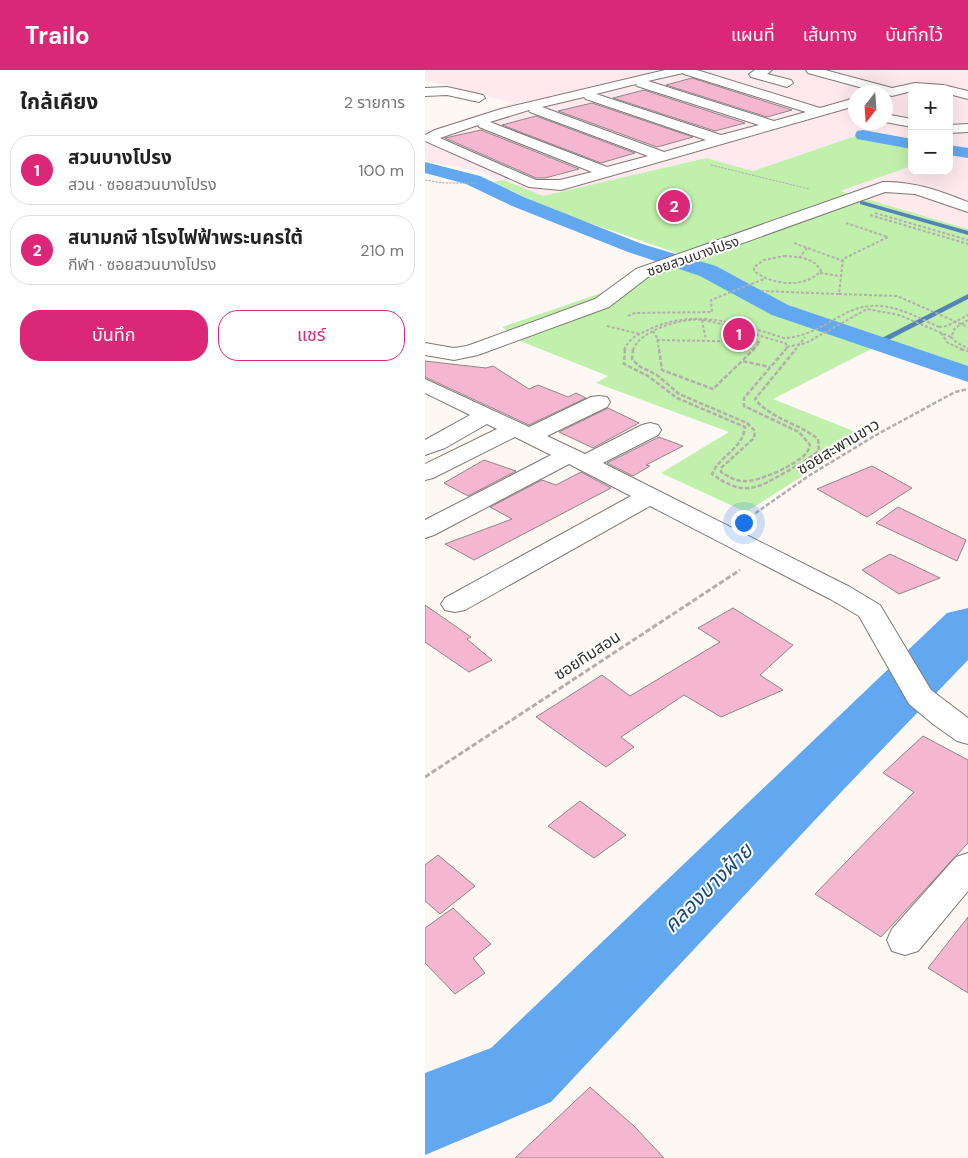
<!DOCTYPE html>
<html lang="th">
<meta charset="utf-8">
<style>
body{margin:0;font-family:"DM Sans","Noto Sans Thai",sans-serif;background:#f6f6f6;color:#222}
.controls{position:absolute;right:15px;top:15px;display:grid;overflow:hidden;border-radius:10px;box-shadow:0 5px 20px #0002}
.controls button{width:45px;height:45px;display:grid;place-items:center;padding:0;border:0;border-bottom:1px solid #e0e0e0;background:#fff;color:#222;font:25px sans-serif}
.compass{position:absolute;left:423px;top:15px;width:45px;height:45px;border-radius:50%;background:#fff;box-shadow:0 5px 20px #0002;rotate:197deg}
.you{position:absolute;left:318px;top:452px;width:18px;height:18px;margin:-12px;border:4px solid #fff;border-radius:50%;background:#1a73e8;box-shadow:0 0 0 8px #1a73e833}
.badge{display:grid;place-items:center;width:32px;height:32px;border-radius:50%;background:#db2777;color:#fff;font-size:16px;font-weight:700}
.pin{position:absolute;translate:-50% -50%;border:2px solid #fff;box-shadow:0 1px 5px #0006}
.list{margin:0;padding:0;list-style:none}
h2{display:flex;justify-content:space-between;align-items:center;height:65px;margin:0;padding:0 20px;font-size:21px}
h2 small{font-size:16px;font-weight:400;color:#767676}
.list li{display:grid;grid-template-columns:32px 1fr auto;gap:15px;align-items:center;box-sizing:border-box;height:70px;margin:0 10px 10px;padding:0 10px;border:1px solid #e0e0e0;border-radius:20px}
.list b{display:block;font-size:19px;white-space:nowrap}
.list p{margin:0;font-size:16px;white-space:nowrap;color:#767676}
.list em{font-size:16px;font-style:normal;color:#767676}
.actions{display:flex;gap:10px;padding:15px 20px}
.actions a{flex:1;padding:11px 0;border:1px solid #db2777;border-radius:20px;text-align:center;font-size:18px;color:#db2777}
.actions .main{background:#db2777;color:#fff}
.map{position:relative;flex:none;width:543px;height:1088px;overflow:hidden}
header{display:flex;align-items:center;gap:30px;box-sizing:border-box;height:70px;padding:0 25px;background:#db2777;color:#fff}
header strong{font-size:24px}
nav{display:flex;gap:28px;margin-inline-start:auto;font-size:18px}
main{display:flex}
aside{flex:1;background:#fff}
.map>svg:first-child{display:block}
</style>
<header>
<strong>Trailo</strong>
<nav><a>แผนที่</a><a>เส้นทาง</a><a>บันทึกไว้</a></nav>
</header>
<main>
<aside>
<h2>ใกล้เคียง<small>2 รายการ</small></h2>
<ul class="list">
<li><span class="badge">1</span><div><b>สวนบางโปรง</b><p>สวน · ซอยสวนบางโปรง</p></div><em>100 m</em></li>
<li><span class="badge">2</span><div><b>สนามกฬี าโรงไฟฟ้าพระนครใต้</b><p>กีฬา · ซอยสวนบางโปรง</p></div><em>210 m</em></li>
</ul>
<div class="actions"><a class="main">บันทึก</a><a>แชร์</a></div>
</aside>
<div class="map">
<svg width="543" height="1088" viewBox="0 0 543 1088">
<rect width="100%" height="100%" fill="#fef8f4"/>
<path fill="#fee9ef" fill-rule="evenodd" d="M0,0h543v159l-129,-38 73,-25v5h37v-17l11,-4 -11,-2v-59h-37v52l-48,-8 -111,38 -47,-13 -173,41 -50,-27 -58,-11v-30l88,-28 -88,-23zM430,22h30v30h-30z"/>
<path fill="#c1f0ac" d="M439,63l48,8v25l-72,25 128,38v143l-79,-32 -116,59 93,37 -120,76 -85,-39 68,-41 -133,-49 12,-7 -88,-35 -18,-14 195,-67 -145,-50 -59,-28 11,-2 39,16 163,-38 47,13z"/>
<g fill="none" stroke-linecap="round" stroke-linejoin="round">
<g fill="#5384b7" fill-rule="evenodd">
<path d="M437,131l106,30v4l-108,-31v-2z"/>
<path d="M543,224v5l-89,46 -7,-2z"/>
</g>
<g fill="#61a8f1" fill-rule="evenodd">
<path d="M438,60l49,9v10l-55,-10 -2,-4 2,-4z"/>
<path d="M524,75l19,3v10l-19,-3z"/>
<path d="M0,92l55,14 46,22 116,46 74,22 72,39 180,61v16l-196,-67 -72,-39 -72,-24 -116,-46 -46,-22 -41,-11z"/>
</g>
<path fill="#61a8f1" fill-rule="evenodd" d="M543,538v52l-124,129 -293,313 -126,53v-82l66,-25 456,-435z"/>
</g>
<g fill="#f5b7cf" stroke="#8d8789">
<path d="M267,8l100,32 -25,7 -101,-32z"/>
<path d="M219,20l101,33 -30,8 -102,-33z"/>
<path d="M167,33l101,34 -36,10 -99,-36z"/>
<path d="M111,46l99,37 -34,10 -99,-38z"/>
<path d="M56,60l98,39 -34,9h-9l-91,-40z"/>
<path d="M0,291l61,7 7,-2 36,23 9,-4 30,12 8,-4 10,5 -57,27 -104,-48z"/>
<path d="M183,338l31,15 -46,25 -34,-16z"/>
<path d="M234,367l24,9 -37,19 4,1 -17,10 -26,-13z"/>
<path d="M59,390l32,11 -48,25 -24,-13z"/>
<path d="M447,396l40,22 -45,29 -50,-28z"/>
<path d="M156,402l30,16 -137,72 -29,-16 67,-25 -22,-12 52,-27 14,5z"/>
<path d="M473,437l68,33 -9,21 -81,-38z"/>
<path d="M465,484l50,24 -41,16 -37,-24z"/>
<path d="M0,535l46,32 -4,2 25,21 -23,12 -44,-30z"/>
<path d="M308,538l60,37 -33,30 23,15 -62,27 -37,-22 -63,42 13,10 -28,20 -70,-50 66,-42 28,21 90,-54 -22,-14z"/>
<path d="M498,666l45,24v83l-87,94 -66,-43 99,-102 -31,-19z"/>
<path d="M155,731l46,34 -32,23 -46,-32z"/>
<path d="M13,785l37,31 -35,28 -15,-13v-36z"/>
<path d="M28,838l38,36 -18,14 12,15 -30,21 -30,-31v-35z"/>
<path d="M543,847v76l-40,-25z"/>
<path d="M165,1017l45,40 29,31h-149z"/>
</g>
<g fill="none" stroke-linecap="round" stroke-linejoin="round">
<g stroke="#7f7976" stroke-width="2">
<g id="minor">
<path d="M240,0h32l123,38 35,-10v8l-294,84 -32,-3 -104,-46v-6l10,-5 66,-21zM258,3l1,1 122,38 -32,9 -126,-40zM211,14l1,2 122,39 -38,10 -125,-41zM159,27l2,2 120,41 -42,12 -122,-45zM104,40l1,2 118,44 -41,11 -117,-45zM53,55l1,2 113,45 -32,8h-24l-96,-42z"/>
<path d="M330,0h17l-5,4 24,6 2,3 -6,4 -36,-10 -2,-3z"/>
<path d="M381,0h19l67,18 23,-5 28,2 25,6v8l-19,-5v-5h-37v2l-20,5 -84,-23z"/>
<path d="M22,17l36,8 2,3 -6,4 -32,-7 -22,1v-8z"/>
<path d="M460,44l27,5v8l-27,-5z"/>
<path d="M543,54v8l-19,1v-8z"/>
<path d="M458,112c30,-1 57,9 85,20v10l-53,-18 -30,-2 -237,85 -39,30 -131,48 -24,5 -29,-5v-12l29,5 13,-2 128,-47 41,-30z"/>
<path d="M0,309l104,48 62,-30 8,-1 8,1 3,5 -3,5 -60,29 38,18 57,-29 8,-2 8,2 3,5 -3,5 -55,28 247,124 30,18 51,85 37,28v26l-11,-3 -24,-17 -24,-20 -50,-88 -29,-17 -180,-93 -185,104 -10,2 -10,-2 -4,-6 4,-6 186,-102 -62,-32 -135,71 -9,3v-18l126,-65 -36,-18 -82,41 -8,2v-16l72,-35 -10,-5 -42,24 -20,7v-15l45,-25 -45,-22z"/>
<path d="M543,783v38l-50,60 -13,4 -13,-4 -5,-11 5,-11 64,-72z"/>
</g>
</g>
<g stroke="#b3aeac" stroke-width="1" stroke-dasharray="2.5 1" stroke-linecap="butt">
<path d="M286,95l98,24"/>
<path d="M0,110l19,3h33"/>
</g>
<g stroke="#b3aeac" stroke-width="2" stroke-dasharray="3 2" stroke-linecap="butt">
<path d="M450,143l93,27"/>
<path d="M445,145l98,29"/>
<path d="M369,173l49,18"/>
<path d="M359,186c14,1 30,1 37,15 -17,18 -49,14 -67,0v-4l10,-7z"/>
<path d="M374,188l8,-10"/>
<path d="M395,203l20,3"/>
<path d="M336,221l78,3 4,-35 45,-22 -42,-14"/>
<path d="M414,224l58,2 71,31"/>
<path d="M203,246l7,-3 77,-1 -1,-12 53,-21"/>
<path d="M277,250l4,20"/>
<path d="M543,250l-13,8 -4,9 6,6 11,5"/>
<path d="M182,256l33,8"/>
<path d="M514,257l8,-1 21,-11"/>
<path d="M228,261l4,7 2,12"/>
<path d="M516,263l7,10 16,7"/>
<path d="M232,270l103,2 -7,8"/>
<path d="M362,277l19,-4 61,-34 32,6 52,22"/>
<path d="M199,280c5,-12 15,-16 26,-21 46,-21 89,-5 134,9 21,-1 35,-10 53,-20 39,-24 65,-8 102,9"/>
<path d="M208,280c6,-20 52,-33 70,-30 28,5 55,16 82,23l3,3 -3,4"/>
<path d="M370,280l10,-13"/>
</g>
<g stroke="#b3aeac" stroke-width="2.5" stroke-dasharray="4.5 2" stroke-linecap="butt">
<path d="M200,279l-1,15 24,12 29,22 68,29c-2,22 -25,28 -33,47 32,23 44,15 74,-2 12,-7 23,-13 33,-22l-1,-11c-20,-16 -47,-20 -63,-40l41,-50"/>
<path d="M208,279l-1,10 7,7 18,9 22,19 68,29 8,8 -1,7 -33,30v4c7,4 13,9 22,9 14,2 56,-17 64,-29 2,-2 2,-5 3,-7l-11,-13 -55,-26v-8l42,-49"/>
<path d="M234,279l3,21 51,19 29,-28 28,6"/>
<path d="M535,279l8,2"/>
<path d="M318,290l11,-11"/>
<path d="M325,447l60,-42 66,-40 79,-43 13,-3"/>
</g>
<path stroke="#b3aeac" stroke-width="3" stroke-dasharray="5.5 2.5" stroke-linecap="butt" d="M0,707l315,-207"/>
<use href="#minor" fill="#fff" fill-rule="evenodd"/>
</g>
<g text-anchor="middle" stroke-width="4" stroke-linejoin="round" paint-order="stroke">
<g font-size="14" fill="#33302f" stroke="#fff">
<text transform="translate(268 186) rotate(-19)" y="5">ซอยสวนบางโปรง</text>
</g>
<g font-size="16" fill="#33302f" stroke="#fff">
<text transform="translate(413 376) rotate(-31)" y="6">ซอยสะพานขาว</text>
<text transform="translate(162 585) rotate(-33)" y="6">ซอยทิมสอน</text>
</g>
<g font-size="21" font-style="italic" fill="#164877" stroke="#fff">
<text transform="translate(283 818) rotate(-45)" y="7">คลองบางฝ้าย</text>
</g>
</g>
</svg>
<div class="controls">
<button>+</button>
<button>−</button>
</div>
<svg class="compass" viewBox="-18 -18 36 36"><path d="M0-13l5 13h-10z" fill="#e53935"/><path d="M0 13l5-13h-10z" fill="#767676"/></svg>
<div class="you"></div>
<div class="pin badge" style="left:314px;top:264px">1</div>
<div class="pin badge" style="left:249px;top:136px">2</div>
</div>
</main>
